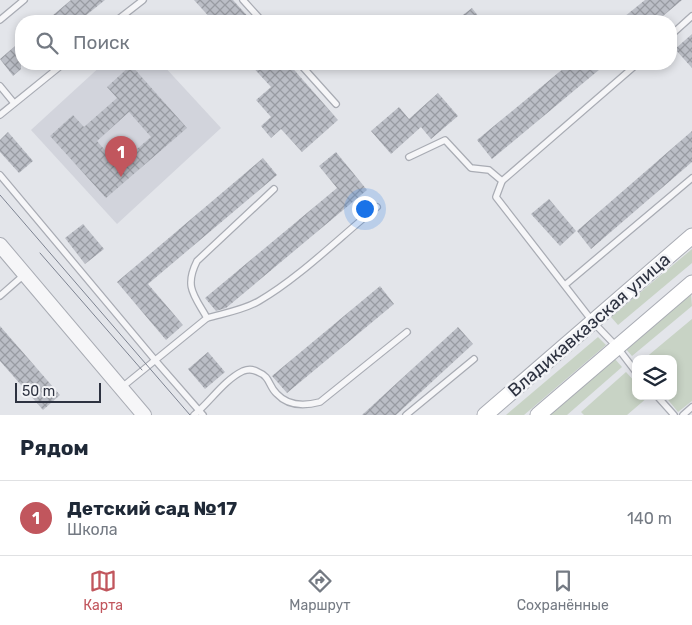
<!DOCTYPE html>
<html lang="ru">
<meta charset="utf-8">
<style>
body{margin:0;font-family:Rubik,sans-serif;background:#f6f6f7;color:#1f2937}
.controls{position:absolute;right:15px;bottom:15px;display:grid;overflow:hidden;border-radius:10px;box-shadow:0 2px 8px #0003}
.controls button{width:45px;height:45px;display:grid;place-items:center;padding:0;border:0;border-bottom:1px solid #e0e1e3;background:#fff;color:#1f2937;font:25px sans-serif}
.scale{position:absolute;left:15px;bottom:12px;width:86px;box-sizing:border-box;padding-left:5px;border:2px solid #2d3240;border-top:0;font-size:14px;line-height:18px;white-space:nowrap;color:#2d3240;-webkit-text-stroke:4px #f3f4f7;paint-order:stroke}
.you{position:absolute;left:364px;top:208px;width:18px;height:18px;margin:-12px;border:4px solid #fff;border-radius:50%;background:#1a73e8;box-shadow:0 0 0 8px #1a73e833}
.badge{display:grid;place-items:center;width:32px;height:32px;border-radius:50%;background:#c1565d;color:#fff;font-size:16px;font-weight:700}
.pin{position:absolute;translate:-50% -41px;filter:drop-shadow(0 1px 2px #0008)}
.pin::after{content:'';position:absolute;top:26px;width:18px;height:15px;background:inherit;clip-path:polygon(0 0,100% 0,50% 100%)}
.list{margin:0;padding:0;list-style:none}
h2{display:flex;justify-content:space-between;align-items:center;height:65px;margin:0;padding:0 20px;font-size:21px}
h2 small{font-size:16px;font-weight:400;color:#747a83}
.list li{display:grid;grid-template-columns:32px 1fr auto;gap:15px;align-items:center;box-sizing:border-box;height:75px;padding:0 20px;border-top:1px solid #e0e1e3}
.list b{display:block;font-size:19px;white-space:nowrap}
.list p{margin:0;font-size:16px;white-space:nowrap;color:#747a83}
.list em{font-size:16px;font-style:normal;color:#747a83}
.icon{flex:none;width:28px;height:28px;fill:none;stroke:currentColor;stroke-width:2;stroke-linecap:round;stroke-linejoin:round}
.map{position:relative;flex:none;width:692px;height:415px;overflow:hidden}
.search{position:absolute;background:#fff;box-shadow:0 2px 8px #0003;left:15px;right:15px;top:15px;height:55px;display:flex;align-items:center;gap:12px;box-sizing:border-box;padding:0 18px;border-radius:20px;color:#747a83;font-size:19px}
.sheet{height:140px;background:#fff}
nav{display:flex;justify-content:space-around;align-items:center;box-sizing:border-box;height:70px;border-top:1px solid #e0e1e3;background:#fff;font-size:14px;color:#747a83}
nav a{display:grid;justify-items:center;gap:2px}
nav .on{color:#c1565d}
.map>svg:first-child{display:block}
</style>
<div class="map">
<svg width="692" height="415" viewBox="0 0 692 415">
<defs>
<pattern id="building-cross-hatch" width="8" height="8" patternUnits="userSpaceOnUse" patternTransform="scale(1.25)"><rect width="8" height="8" fill="#bbbec6"/><path d="M0 0l8 8M0 8l8-8" fill="none" stroke="#989ba2"/></pattern>
</defs>
<rect width="100%" height="100%" fill="#e3e5ea"/>
<path fill="#d2d4dc" d="M103,64h59l59,64 -104,96 -86,-94z"/>
<g fill="#c8d3c5">
<path d="M692,249v14l-74,62 -7,-8z"/>
<path d="M691,293l1,13 -60,50 -7,-8z"/>
<path d="M692,319v82l-14,11 -13,-16h8v-37h-29z"/>
<path d="M598,337l8,8 -82,70h-18z"/>
<path d="M614,358l8,9 -55,48h-19z"/>
<path d="M626,372l10,11v13l12,1 -21,18h-43l-3,-3z"/>
</g>
<g fill="url(#building-cross-hatch)" fill-rule="evenodd">
<path d="M71,0h34l-26,21h-33z"/>
<path d="M194,0h39l19,21h-39z"/>
<path d="M645,0h37l-25,21h-38z"/>
<path d="M472,8l10,13h-27z"/>
<path d="M692,34v34l-17,-19z"/>
<path d="M21,41v28l-8,7 -13,-17z"/>
<path d="M250,64h39l49,56 -36,32 -21,-23 -10,9 -10,-12 10,-9 -15,-17 15,-13z"/>
<path d="M569,64h37l-114,95 -15,-19z"/>
<path d="M131,65l56,63 -81,70 -56,-62 23,-21 11,12 33,-29 -10,-11zM129,112l22,25 -33,28 -21,-24z"/>
<path d="M438,93l20,23 -27,23 -10,-12 -30,27 -20,-23 28,-24 10,12z"/>
<path d="M692,131v31l-101,87 -14,-18z"/>
<path d="M8,132l25,29 -14,12 -19,-21v-12z"/>
<path d="M336,152l31,38 -141,118 -10,3 -11,-13 132,-110 -18,-22z"/>
<path d="M263,158l14,17 -129,109 35,41 -17,15 -49,-58z"/>
<path d="M549,199l27,32 -16,15 -29,-32z"/>
<path d="M83,224l21,25 -19,15 -20,-26z"/>
<path d="M380,286l14,18 -107,89 -15,-17z"/>
<path d="M0,326l60,69 -17,15 -43,-49z"/>
<path d="M458,327l15,17 -77,71h-34z"/>
<path d="M208,352l17,20 -20,17 -17,-20z"/>
</g>
<g fill="none" stroke-linecap="round" stroke-linejoin="round">
<g stroke="#a9acb4" stroke-width="8">
<g id="service">
<path d="M243,0l19,21"/>
<path d="M0,20l24,-20"/>
<path d="M116,21l27,-21"/>
<path d="M671,35l21,-19"/>
<path d="M300,64l36,40"/>
<path d="M0,86l14,17"/>
<path d="M0,115l63,-51"/>
<path d="M409,157l36,-17 26,28 18,2 13,11 -6,16 97,125 24,25 19,25"/>
<path d="M0,175l155,185 48,55"/>
<path d="M502,181l135,-117"/>
<path d="M565,285l127,-107"/>
<path d="M0,296l25,-22"/>
<path d="M207,318c18,-5 37,-8 52,-17 40,-23 81,-64 118,-94"/>
<path d="M121,388l86,-70c-13,-23 -23,-31 -10,-57l77,-72"/>
<path d="M657,396l17,19"/>
<path d="M194,415c16,-13 30,-35 49,-44 5,-2 10,-2 15,1 13,5 10,14 19,22 11,12 28,12 43,8l87,-70"/>
<path d="M406,415l68,-56"/>
<path d="M683,415l9,-8"/>
</g>
</g>
<g stroke="#a9acb4" stroke-width="16">
<path id="tertiary" d="M0,245l144,170"/>
</g>
<g stroke="#a9acb4" stroke-width="17">
<g id="secondary">
<path d="M485,415l207,-179"/>
<path d="M538,415l154,-132"/>
</g>
</g>
<use href="#service" stroke="#f6f6f8" stroke-width="5.5"/>
<use href="#tertiary" stroke="#f6f6f8" stroke-width="14"/>
<use href="#secondary" stroke="#fff" stroke-width="15"/>
<g stroke="#7e8492" stroke-width="1">
<path d="M0,195l190,220"/>
<path d="M40,253l102,117"/>
</g>
</g>
<g text-anchor="middle" stroke-width="5" stroke-linejoin="round" paint-order="stroke">
<g font-size="18" fill="#2d3240" stroke="#f3f4f7">
<text transform="translate(589 325) rotate(-41)" y="6">Владикавказская улица</text>
</g>
</g>
</svg>
<div class="controls">
<button><svg class="icon" aria-label="layers" viewBox="0 0 24 24"><path d="M12 4l9 5-9 5-9-5zM3 14l9 5 9-5"/></svg></button>
</div>
<div class="scale">50 m</div>
<div class="you"></div>
<div class="pin badge" style="left:121px;top:177px">1</div>
<div class="search"><svg class="icon" aria-label="search" viewBox="0 0 24 24"><circle cx="10" cy="10" r="6"/><path d="M15 15l6 6"/></svg>Поиск</div>
</div>
<section class="sheet">
<h2>Рядом<small></small></h2>
<ul class="list">
<li><span class="badge">1</span><div><b>Детский сад №17</b><p>Школа</p></div><em>140 m</em></li>
</ul>
</section>
<nav>
<a class="on"><svg class="icon" aria-label="map" viewBox="0 0 24 24"><path d="M3 6l6-2 6 2 6-2v14l-6 2-6-2-6 2zM9 4v14M15 6v14"/></svg>Карта</a>
<a><svg class="icon" aria-label="directions" viewBox="0 0 24 24"><path d="M12 3l9 9-9 9-9-9zM9 14v-3h6M13 9l2 2-2 2"/></svg>Маршрут</a>
<a><svg class="icon" aria-label="saved" viewBox="0 0 24 24"><path d="M7 4h10v16l-5-4-5 4z"/></svg>Сохранённые</a>
</nav>
